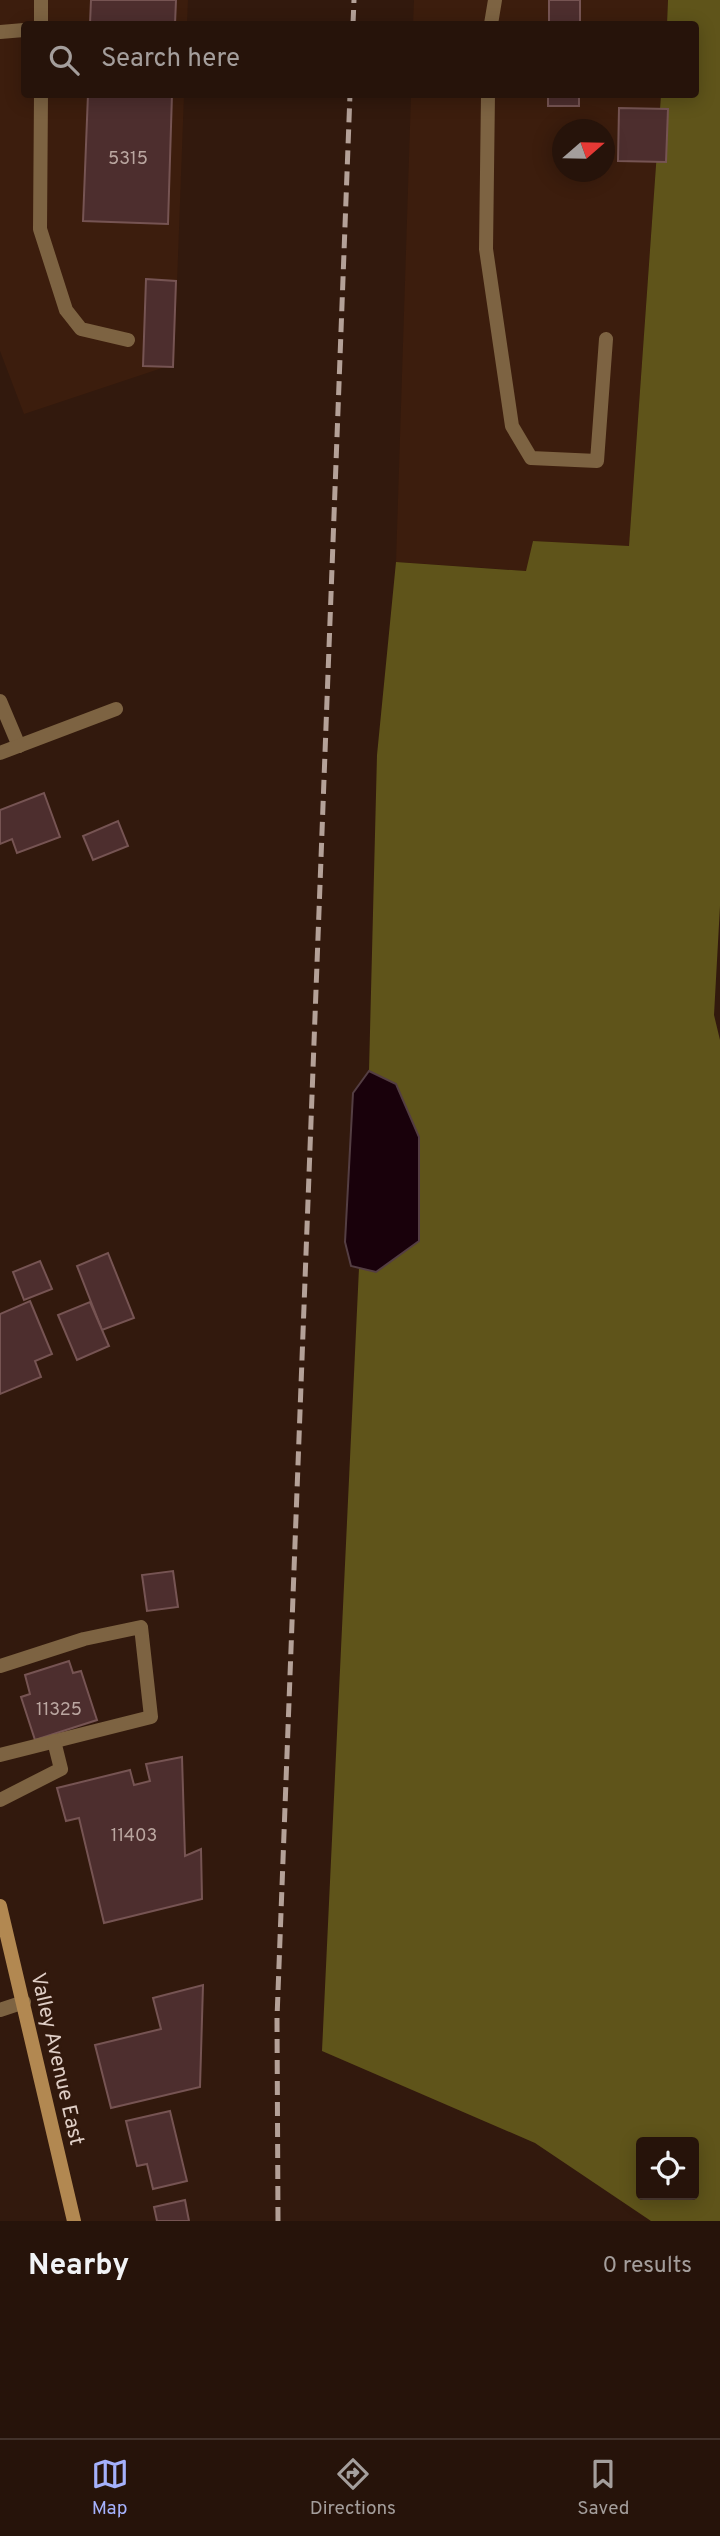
<!DOCTYPE html>
<style>
body{margin:0;font-family:Overpass,sans-serif;background:#322018;color:#f1f3f6}
.controls{position:absolute;right:21px;bottom:21px;display:grid;overflow:hidden;border-radius:7px;box-shadow:0 4px 18px #0003}
.controls button{width:63px;height:63px;display:grid;place-items:center;padding:0;border:0;border-bottom:2px solid #42322b;background:#26130a;color:#f1f3f6;font:35px sans-serif}
.compass{position:absolute;left:552px;top:119px;width:63px;height:63px;border-radius:50%;background:#26130a;box-shadow:0 4px 18px #0003;rotate:70deg}
.list{margin:0;padding:0;list-style:none}
h2{display:flex;justify-content:space-between;align-items:center;height:91px;margin:0;padding:0 28px;font-size:30px}
h2 small{font-size:23px;font-weight:400;color:#a49e9c}
.icon{flex:none;width:38px;height:38px;fill:none;stroke:currentColor;stroke-width:2;stroke-linecap:round;stroke-linejoin:round}
.map{position:relative;flex:none;width:720px;height:2221px;overflow:hidden}
.search{position:absolute;background:#26130a;box-shadow:0 4px 18px #0003;left:21px;right:21px;top:21px;height:77px;display:flex;align-items:center;gap:18px;box-sizing:border-box;padding:0 24px;border-radius:7px;color:#a49e9c;font-size:26px}
.sheet{height:217px;background:#26130a}
nav{display:flex;justify-content:space-around;align-items:center;box-sizing:border-box;height:98px;border-top:2px solid #42322b;background:#26130a;font-size:19px;color:#a49e9c}
nav a{display:grid;justify-items:center;gap:4px}
nav .on{color:#a5b1fc}
.map>svg:first-child{display:block}
</style>
<div class="map">
<svg width="720" height="2221" viewBox="0 0 720 2221">
<rect width="100%" height="100%" fill="#32190d"/>
<g fill="#3c1d0d" fill-rule="evenodd">
<path d="M0,0h188l-1,24h-163v70l160,1 -10,269 -150,50 -24,-63z"/>
<path d="M414,0h254l-1,24h-254z"/>
<path d="M411,95h250l-32,452 -96,-6 -6,30 -131,-9zM562,130h42v42h-42z"/>
</g>
<path fill="#5f541a" fill-rule="evenodd" d="M668,0h52v906l-6,109 6,25v1181h-69l-116,-78 -213,-92 37,-783 17,4 20,-188 -27,-13 8,-316 19,-193 130,9 7,-30 96,5 32,-451 35,-1v-70h-29zM641,2142h53v53h-53z"/>
<path fill="#19010b" stroke="#543e43" stroke-width="2" d="M369,1071l27,13 23,53v104l-43,31 -25,-6 -6,-24 8,-149z"/>
<g fill="#4d2e2e" stroke="#765453" stroke-width="2">
<path d="M91,0h85l-1,24h-85z"/>
<rect x="549" y="0" width="31" height="24"/>
<path d="M88,94h84l-4,130 -85,-3z"/>
<rect x="548" y="94" width="31" height="12"/>
<path d="M619,108l49,1 -2,53 -48,-1z"/>
<path d="M146,279l30,2 -3,86 -30,-1z"/>
<path d="M44,793l16,44 -43,16 -5,-14 -12,5v-34z"/>
<path d="M118,821l10,25 -35,14 -10,-24z"/>
<path d="M108,1253l26,65 -32,12 -25,-64z"/>
<path d="M40,1261l12,28 -28,11 -11,-28z"/>
<path d="M30,1301l22,53 -17,7 6,16 -41,17v-80z"/>
<path d="M90,1302l19,44 -32,14 -19,-45z"/>
<path d="M173,1571l5,36 -31,4 -5,-36z"/>
<path d="M69,1661l4,12 8,-2 16,49 -62,20 -14,-43 9,-3 -5,-19z"/>
<path d="M182,1757l3,99 16,-7 1,50 -98,24 -25,-105 -13,3 -9,-33 73,-18 4,15 16,-4 -4,-17z"/>
<path d="M203,1985l-3,102 -89,21 -16,-63 66,-16 -8,-31z"/>
<path d="M170,2111l17,70 -34,8 -6,-25 -10,2 -11,-45z"/>
<path d="M185,2200l4,21h-32l-3,-14z"/>
</g>
<g fill="none" stroke-linecap="round" stroke-linejoin="round">
<g stroke="#7d6342" stroke-width="14">
<path d="M41,24v-24"/>
<path d="M491,24l4,-24"/>
<path d="M0,32l24,-2"/>
<path d="M41,94l-1,135 26,81 15,19 47,11"/>
<path d="M488,94l-2,155 26,177 19,32 66,3 9,-122"/>
<path d="M0,701l19,45"/>
<path d="M0,1666l84,-27 57,-12 10,90 -151,38"/>
<path d="M0,1800l61,-31 -7,-28"/>
</g>
<g stroke="#7d6342" stroke-width="14">
<path d="M0,753l116,-44"/>
<path d="M0,2010l24,-8"/>
</g>
<path stroke="#b28851" stroke-width="14" d="M0,1906l74,315"/>
<g stroke="#b4a198" stroke-width="5" stroke-dasharray="14 7" stroke-linecap="butt">
<path d="M353,24l1,-24"/>
<path d="M278,2221l-1,-203 73,-1924"/>
</g>
</g>
<g text-anchor="middle" stroke-width="5" stroke-linejoin="round" paint-order="stroke">
<g font-size="18" fill="#baa6a0">
<text x="128" y="164">5315</text>
<text x="59" y="1715">11325</text>
<text x="134" y="1841">11403</text>
</g>
<g font-size="21" fill="#dfcec6" stroke="#32190d">
<text transform="translate(58 2059) rotate(77)" y="7">Valley Avenue East</text>
</g>
</g>
</svg>
<div class="controls">
<button><svg class="icon" aria-label="locate" viewBox="0 0 24 24"><circle cx="12" cy="12" r="6"/><path d="M12 2v4M12 18v4M2 12h4M18 12h4"/></svg></button>
</div>
<svg class="compass" viewBox="-18 -18 36 36"><path d="M0-13l5 13h-10z" fill="#e53935"/><path d="M0 13l5-13h-10z" fill="#a49e9c"/></svg>
<div class="search"><svg class="icon" aria-label="search" viewBox="0 0 24 24"><circle cx="10" cy="10" r="6"/><path d="M15 15l6 6"/></svg>Search here</div>
</div>
<section class="sheet">
<h2>Nearby<small>0 results</small></h2>
<ul class="list">
</ul>
</section>
<nav>
<a class="on"><svg class="icon" aria-label="map" viewBox="0 0 24 24"><path d="M3 6l6-2 6 2 6-2v14l-6 2-6-2-6 2zM9 4v14M15 6v14"/></svg>Map</a>
<a><svg class="icon" aria-label="directions" viewBox="0 0 24 24"><path d="M12 3l9 9-9 9-9-9zM9 14v-3h6M13 9l2 2-2 2"/></svg>Directions</a>
<a><svg class="icon" aria-label="saved" viewBox="0 0 24 24"><path d="M7 4h10v16l-5-4-5 4z"/></svg>Saved</a>
</nav>
